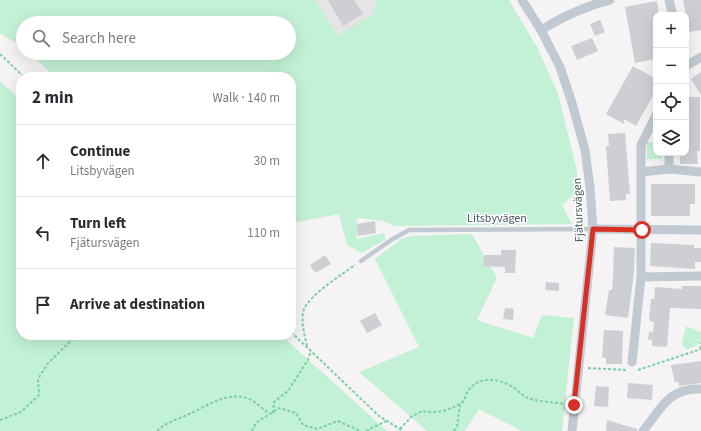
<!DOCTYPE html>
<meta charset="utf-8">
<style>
body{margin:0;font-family:"Source Sans 3",sans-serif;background:#f7f7f7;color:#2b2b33}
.controls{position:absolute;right:12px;top:12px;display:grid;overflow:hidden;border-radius:8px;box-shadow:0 4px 16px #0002}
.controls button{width:36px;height:36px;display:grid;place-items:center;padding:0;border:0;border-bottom:1px solid #e1e1e2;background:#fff;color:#2b2b33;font:20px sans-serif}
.stop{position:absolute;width:12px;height:12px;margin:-9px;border:3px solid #d93025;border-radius:50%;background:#fff}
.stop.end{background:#d93025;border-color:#fff;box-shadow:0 1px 4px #0008}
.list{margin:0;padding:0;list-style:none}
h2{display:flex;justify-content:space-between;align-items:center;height:52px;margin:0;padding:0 16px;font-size:17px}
h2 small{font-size:13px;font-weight:400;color:#7c7c81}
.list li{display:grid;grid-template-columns:26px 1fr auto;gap:12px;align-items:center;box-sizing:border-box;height:72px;padding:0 16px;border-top:1px solid #e1e1e2}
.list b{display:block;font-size:15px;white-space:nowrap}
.list p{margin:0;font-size:13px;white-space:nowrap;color:#7c7c81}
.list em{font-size:13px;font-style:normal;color:#7c7c81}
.icon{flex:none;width:22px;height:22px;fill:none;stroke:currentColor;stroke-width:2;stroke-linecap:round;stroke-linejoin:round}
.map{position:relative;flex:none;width:701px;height:431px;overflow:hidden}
.search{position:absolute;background:#fff;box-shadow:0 4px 16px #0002;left:16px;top:16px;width:280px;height:44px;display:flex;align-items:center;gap:10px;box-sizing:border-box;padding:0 14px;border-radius:22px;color:#7c7c81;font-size:15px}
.panel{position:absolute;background:#fff;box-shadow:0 4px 16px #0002;left:16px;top:72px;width:280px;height:268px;border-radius:16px}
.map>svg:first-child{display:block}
</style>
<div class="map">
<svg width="701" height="431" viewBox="0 0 701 431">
<rect width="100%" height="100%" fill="#f5f3f3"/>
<path fill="#e6e4e5" d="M316,0h60l-2,14 -37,21z"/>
<g fill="#c3f1d5">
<path d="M0,0h316l21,35 36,-21 3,-14h133l29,49 20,45 19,77v21l-15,13 10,19 -177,2 -12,-5 -26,-3v21l27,-6 2,6 -24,14 -15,-8 -8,-31 -48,9v-146h-236l-25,-24h259v-30h-266v24l-23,-14z"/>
<path d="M0,81l21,20v234h260l106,96h-387z"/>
<path d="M647,142h9v11h6v6h-15z"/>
<path d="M472,234l25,44 -20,42 56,18 9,-23 32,3 -12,113h-40l-43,-22 -14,22h-38l-68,-59 60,-25 -44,-88 26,-20 10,-3z"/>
<path d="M686,326l15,6v11l-14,7 -5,-6z"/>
</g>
<g fill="#cdcfd5">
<path d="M328,0h26l9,14 -20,12z"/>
<path d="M683,0h18v30l-12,2z"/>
<path d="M657,1l2,14h-3l-1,44 -20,4 -10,-56z"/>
<path d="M600,20l5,12 -10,4 -5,-12z"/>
<path d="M592,38l6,13 -21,9 -6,-14z"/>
<path d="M633,66l23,13v11l-20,36 -12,-7v5l-18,-10z"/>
<path d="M701,72v23l-10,-16z"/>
<path d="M686,97h14v54h-3l1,13h-18v-11h6z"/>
<path d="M625,133l5,61h-4v6l-16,1 -4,-55h3l-1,-12z"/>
<path d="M651,184h44v20h-5v12h-39z"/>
<path d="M375,221l1,12 -18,3 -1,-12z"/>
<path d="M651,243l43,2v3h7v14h-6v7l-45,-3z"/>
<path d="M614,247l21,1 -1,25 -6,45 -23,-3 4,-25h3l1,-12z"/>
<path d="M501,250h15l-1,23h-10v-6l-22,-1 1,-11h17z"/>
<path d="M325,255l6,9 -16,9 -5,-8z"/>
<path d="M546,282l13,1v8l-14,-1z"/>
<path d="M682,286h19v23l-31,-1 -3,39 -15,-1v-6h-4l1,-8h4l1,-10 -4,-1 -1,-2 2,-20h3l1,-12 27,2z"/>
<path d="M505,308l9,1 -1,11 -10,-1z"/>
<path d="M375,313l7,12 -15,8 -7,-12z"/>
<path d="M604,330l19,1 -1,33h-16v-6h-4z"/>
<path d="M701,361v22l-22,3 -1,-5 -3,2 -4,-18z"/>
<path d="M628,383l25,2 -1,15 -25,-2z"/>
<path d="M596,386l13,1 -1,20 -14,-1z"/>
<path d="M607,420l30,9v2h-31z"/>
</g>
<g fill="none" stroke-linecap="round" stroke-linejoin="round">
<g stroke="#7ad0a6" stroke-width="2" stroke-dasharray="3 2" stroke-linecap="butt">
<path d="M0,54l24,23"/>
<path d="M291,332l88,84 24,15"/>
<path d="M307,346c-2,-10 -7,-26 -3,-37 7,-15 37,-34 51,-44"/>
<path d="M700,349l1,-6"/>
<path d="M588,368l39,2"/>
<path d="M638,370l63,-21"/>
<path d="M273,413l1,-11 14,-11 20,-31 3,-9"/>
<path d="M0,420l21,-8 18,-17 -1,-16 10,-16 29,-28"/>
<path d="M400,429l11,-12 11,-6c15,3 30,-1 42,-10 5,-23 28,-26 47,-15 6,3 11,10 17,12 11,4 26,4 37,6"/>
<path d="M157,431c9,-9 20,-11 32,-17 18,-8 43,-26 64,-13 6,4 11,9 17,13"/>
<path d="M252,431l4,-8 23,-15 17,5 7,12 14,4 21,-8 22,10"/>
<path d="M366,431l20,-10"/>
<path d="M454,431l3,-5 3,-21"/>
</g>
<path stroke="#c1cad2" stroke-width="4.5" d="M361,261l30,-21 18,-10 184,-1"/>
<g stroke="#c1cad2" stroke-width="9">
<path d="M522,0l19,30 19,37 12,36 13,47 5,37 3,42 -21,202"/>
<path d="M669,0l4,15"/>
<path d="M541,30c21,-13 44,-24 69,-30"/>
<path d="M686,66l15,-9"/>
<path d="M669,153v16"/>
<path d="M642,172l27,-3 32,3"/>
<path d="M593,229l108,1"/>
<path d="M641,277l60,-1"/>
<path d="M632,362l9,-85v-132l15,-30"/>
<path d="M643,431c18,-22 26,-44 58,-42"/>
</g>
</g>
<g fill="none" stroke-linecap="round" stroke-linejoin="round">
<path stroke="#d93025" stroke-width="5" d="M574,405l19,-176 49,1"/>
</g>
<g text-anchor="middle" stroke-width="3" stroke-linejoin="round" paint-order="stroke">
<g font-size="12" fill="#4a5661" stroke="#fff">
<text transform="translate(578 210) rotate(-92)" y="4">Fjätursvägen</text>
<text x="497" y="222">Litsbyvägen</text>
</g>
</g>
</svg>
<div class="controls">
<button>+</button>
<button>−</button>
<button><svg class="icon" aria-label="locate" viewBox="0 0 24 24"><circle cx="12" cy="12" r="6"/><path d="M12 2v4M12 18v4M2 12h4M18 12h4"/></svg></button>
<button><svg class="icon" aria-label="layers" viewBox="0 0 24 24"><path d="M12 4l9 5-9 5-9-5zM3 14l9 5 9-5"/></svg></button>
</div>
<div class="stop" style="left:642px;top:230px"></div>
<div class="stop end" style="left:574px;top:405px"></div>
<div class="search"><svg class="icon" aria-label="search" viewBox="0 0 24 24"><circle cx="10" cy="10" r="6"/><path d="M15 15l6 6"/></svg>Search here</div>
<section class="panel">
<h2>2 min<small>Walk · 140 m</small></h2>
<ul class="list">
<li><svg class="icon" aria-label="ahead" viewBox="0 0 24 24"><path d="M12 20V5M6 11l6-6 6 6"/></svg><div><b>Continue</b><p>Litsbyvägen</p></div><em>30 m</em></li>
<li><svg class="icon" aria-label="left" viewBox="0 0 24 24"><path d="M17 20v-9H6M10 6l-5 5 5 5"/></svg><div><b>Turn left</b><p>Fjätursvägen</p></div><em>110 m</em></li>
<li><svg class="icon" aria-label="arrive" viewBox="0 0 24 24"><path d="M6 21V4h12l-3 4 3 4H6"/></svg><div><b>Arrive at destination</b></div></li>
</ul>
</section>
</div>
